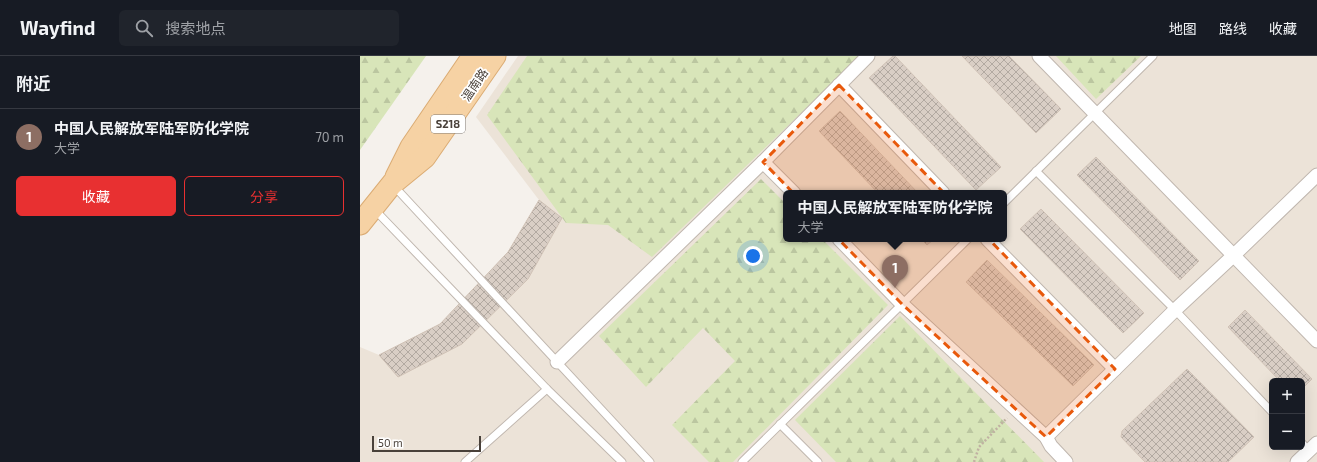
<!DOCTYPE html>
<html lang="zh">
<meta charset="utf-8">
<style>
body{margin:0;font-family:"Exo 2","Noto Sans SC",sans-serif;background:#20242c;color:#f1f3f6}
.controls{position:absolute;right:12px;bottom:12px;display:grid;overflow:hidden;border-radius:6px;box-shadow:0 4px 16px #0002}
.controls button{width:36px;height:36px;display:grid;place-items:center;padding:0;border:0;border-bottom:1px solid #363941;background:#171b24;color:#f1f3f6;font:20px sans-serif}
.scale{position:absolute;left:12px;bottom:10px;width:109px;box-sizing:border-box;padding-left:4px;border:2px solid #49413a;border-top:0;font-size:11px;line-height:14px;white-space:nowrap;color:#49413a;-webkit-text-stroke:3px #fff;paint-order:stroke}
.you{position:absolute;left:393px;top:200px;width:14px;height:14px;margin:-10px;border:3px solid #fff;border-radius:50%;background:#1a73e8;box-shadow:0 0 0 6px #1a73e833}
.badge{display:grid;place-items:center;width:26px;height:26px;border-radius:50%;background:#e83031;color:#fff;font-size:13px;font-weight:700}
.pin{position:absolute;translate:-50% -33px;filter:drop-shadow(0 1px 2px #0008)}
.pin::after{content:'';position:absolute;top:21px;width:14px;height:12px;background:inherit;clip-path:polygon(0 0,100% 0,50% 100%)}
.popup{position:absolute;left:423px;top:134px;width:224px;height:52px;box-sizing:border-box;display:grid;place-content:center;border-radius:6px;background:#171b24;filter:drop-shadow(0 1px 3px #0005);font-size:13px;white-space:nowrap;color:#9ea1a6}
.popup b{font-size:15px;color:#f1f3f6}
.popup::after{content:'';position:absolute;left:50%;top:100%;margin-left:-8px;border:8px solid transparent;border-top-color:#171b24}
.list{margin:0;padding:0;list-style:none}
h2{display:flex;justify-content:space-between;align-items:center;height:52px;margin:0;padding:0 16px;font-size:17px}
h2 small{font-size:13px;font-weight:400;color:#9ea1a6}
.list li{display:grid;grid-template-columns:26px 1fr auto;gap:12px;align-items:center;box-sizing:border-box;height:56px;padding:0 16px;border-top:1px solid #363941}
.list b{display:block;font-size:15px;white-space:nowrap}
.list p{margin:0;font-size:13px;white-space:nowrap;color:#9ea1a6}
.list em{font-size:13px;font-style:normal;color:#9ea1a6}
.actions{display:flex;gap:8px;padding:12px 16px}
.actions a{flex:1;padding:9px 0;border:1px solid #e83031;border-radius:6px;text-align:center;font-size:14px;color:#e83031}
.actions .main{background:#e83031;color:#fff}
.icon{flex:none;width:22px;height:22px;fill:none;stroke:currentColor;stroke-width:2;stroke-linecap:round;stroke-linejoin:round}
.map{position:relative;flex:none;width:957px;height:406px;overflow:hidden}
header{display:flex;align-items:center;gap:24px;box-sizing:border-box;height:56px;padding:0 20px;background:#171b24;border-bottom:1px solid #363941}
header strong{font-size:19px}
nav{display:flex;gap:22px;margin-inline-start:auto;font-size:14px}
.search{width:280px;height:36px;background:#20242c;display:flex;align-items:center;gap:10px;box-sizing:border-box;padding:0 14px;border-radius:6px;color:#9ea1a6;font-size:15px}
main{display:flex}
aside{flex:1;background:#171b24}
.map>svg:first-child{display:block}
</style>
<header>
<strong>Wayfind</strong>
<div class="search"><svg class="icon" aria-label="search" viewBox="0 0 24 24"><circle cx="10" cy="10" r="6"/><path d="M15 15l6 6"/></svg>搜索地点</div>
<nav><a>地图</a><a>路线</a><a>收藏</a></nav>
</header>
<main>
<aside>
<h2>附近<small></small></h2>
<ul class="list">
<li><span class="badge" style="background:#8d6e63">1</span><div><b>中国人民解放军陆军防化学院</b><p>大学</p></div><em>70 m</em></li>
</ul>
<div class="actions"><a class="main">收藏</a><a>分享</a></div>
</aside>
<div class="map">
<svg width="957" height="406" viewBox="0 0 957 406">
<defs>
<pattern id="forest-firs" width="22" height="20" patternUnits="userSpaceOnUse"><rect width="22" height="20" fill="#d8e5b9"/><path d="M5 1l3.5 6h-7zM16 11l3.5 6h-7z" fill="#bbc6a0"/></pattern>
<pattern id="building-cross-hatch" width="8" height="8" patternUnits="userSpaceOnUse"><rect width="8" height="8" fill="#d9cec5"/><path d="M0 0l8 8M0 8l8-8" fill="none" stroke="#b2a9a1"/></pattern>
</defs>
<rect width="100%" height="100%" fill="#f5f1ec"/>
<path fill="#ece3d8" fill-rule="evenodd" d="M158,0h799v406h-957v-115l19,8 61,-31 68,-72 31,-52 -63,-83zM426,137h218v46h-218zM912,325h30v66h-30z"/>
<g fill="url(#forest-firs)">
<path d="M0,0h66l-66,94z"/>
<path d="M167,0h333l-208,201 -44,-32 -42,-2 -79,-108z"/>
<path d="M696,0h85l-45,43z"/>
<path d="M401,123l25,25v35h36l66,66 -155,157h-24l-37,-37 63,-64 -32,-33 -57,59 -47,-51z"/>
<path d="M540,260l144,146h-208l-41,-42z"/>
</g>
<g fill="url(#building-cross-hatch)" stroke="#d0c2b6">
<path d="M533,0h2l106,111 -25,23 -107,-112z"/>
<path d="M602,0h47l52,53 -25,24z"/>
<path d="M480,55l78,82h-40l-59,-62z"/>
<path d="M736,101l103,104 -19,19 -103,-105z"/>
<path d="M179,144l23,18 -34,61 -66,65 -64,33 -19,-22 61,-31 68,-72z"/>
<path d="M681,153l103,104 -21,20 -103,-104z"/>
<path d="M561,183h13l-7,6z"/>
<path d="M627,204l107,105 -21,21 -107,-104z"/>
<path d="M885,254l67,69 -10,10v-8h-22l-52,-54z"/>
<path d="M827,313l67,68 -26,25h-83l-24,-25 1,-6z"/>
</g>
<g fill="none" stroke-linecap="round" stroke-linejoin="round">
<g stroke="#c0b7af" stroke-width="9">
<g id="service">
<path d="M676,115l139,139 97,102"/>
<path d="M33,129l257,277"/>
<path d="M644,147l149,-147"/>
<path d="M15,154l172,179 75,73"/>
<path d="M420,368l38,38"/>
<path d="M942,387l7,8"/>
<path d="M105,406l82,-73"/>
<path d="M382,406l226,-223"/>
</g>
</g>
<g stroke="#c0b7af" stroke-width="15">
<g id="minor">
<path d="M679,0l278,285"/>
<path d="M479,29l104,108"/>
<path d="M434,137l-31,-31 105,-106"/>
<path d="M479,183l63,65 144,133 5,9 15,16"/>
<path d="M627,183l128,130"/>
<path d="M197,306l206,-200"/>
<path d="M686,381l129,-127 58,-54 84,-81"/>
<path d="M937,406l20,-19"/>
</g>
</g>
<g stroke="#dbac74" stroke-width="23">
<g id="primary">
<path d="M36,121l15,-30 62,-91"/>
<path d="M0,168l32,-40 33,-27 70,-101"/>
</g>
</g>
<path stroke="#c0b1a2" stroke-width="2.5" stroke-dasharray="2 2" stroke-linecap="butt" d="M614,406l5,-15 28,-29"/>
<use href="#service" stroke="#fff" stroke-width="7"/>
<use href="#minor" stroke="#fff" stroke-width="13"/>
<use href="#primary" stroke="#f6d2a4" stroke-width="21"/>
</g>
<path fill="#e8590c" fill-opacity="0.2" stroke="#e8590c" stroke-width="3" stroke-dasharray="8 5" stroke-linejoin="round" d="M479,29l276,284 -69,68 -144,-133 -139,-142z"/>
<g text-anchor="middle" stroke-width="3.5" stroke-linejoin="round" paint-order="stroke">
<rect fill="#fff" stroke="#807a75" stroke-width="1" x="71" y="59" width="34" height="18" rx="3"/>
<g font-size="11" font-weight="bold" fill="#49413a">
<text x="88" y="72">S218</text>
</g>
<g font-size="12" fill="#49413a" stroke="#fff">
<text transform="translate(115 29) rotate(-56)" y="4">温南路</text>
</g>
</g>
</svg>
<div class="controls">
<button>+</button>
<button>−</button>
</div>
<div class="scale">50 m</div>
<div class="you"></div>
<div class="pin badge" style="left:535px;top:232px;background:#8d6e63">1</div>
<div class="popup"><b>中国人民解放军陆军防化学院</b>大学</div>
</div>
</main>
